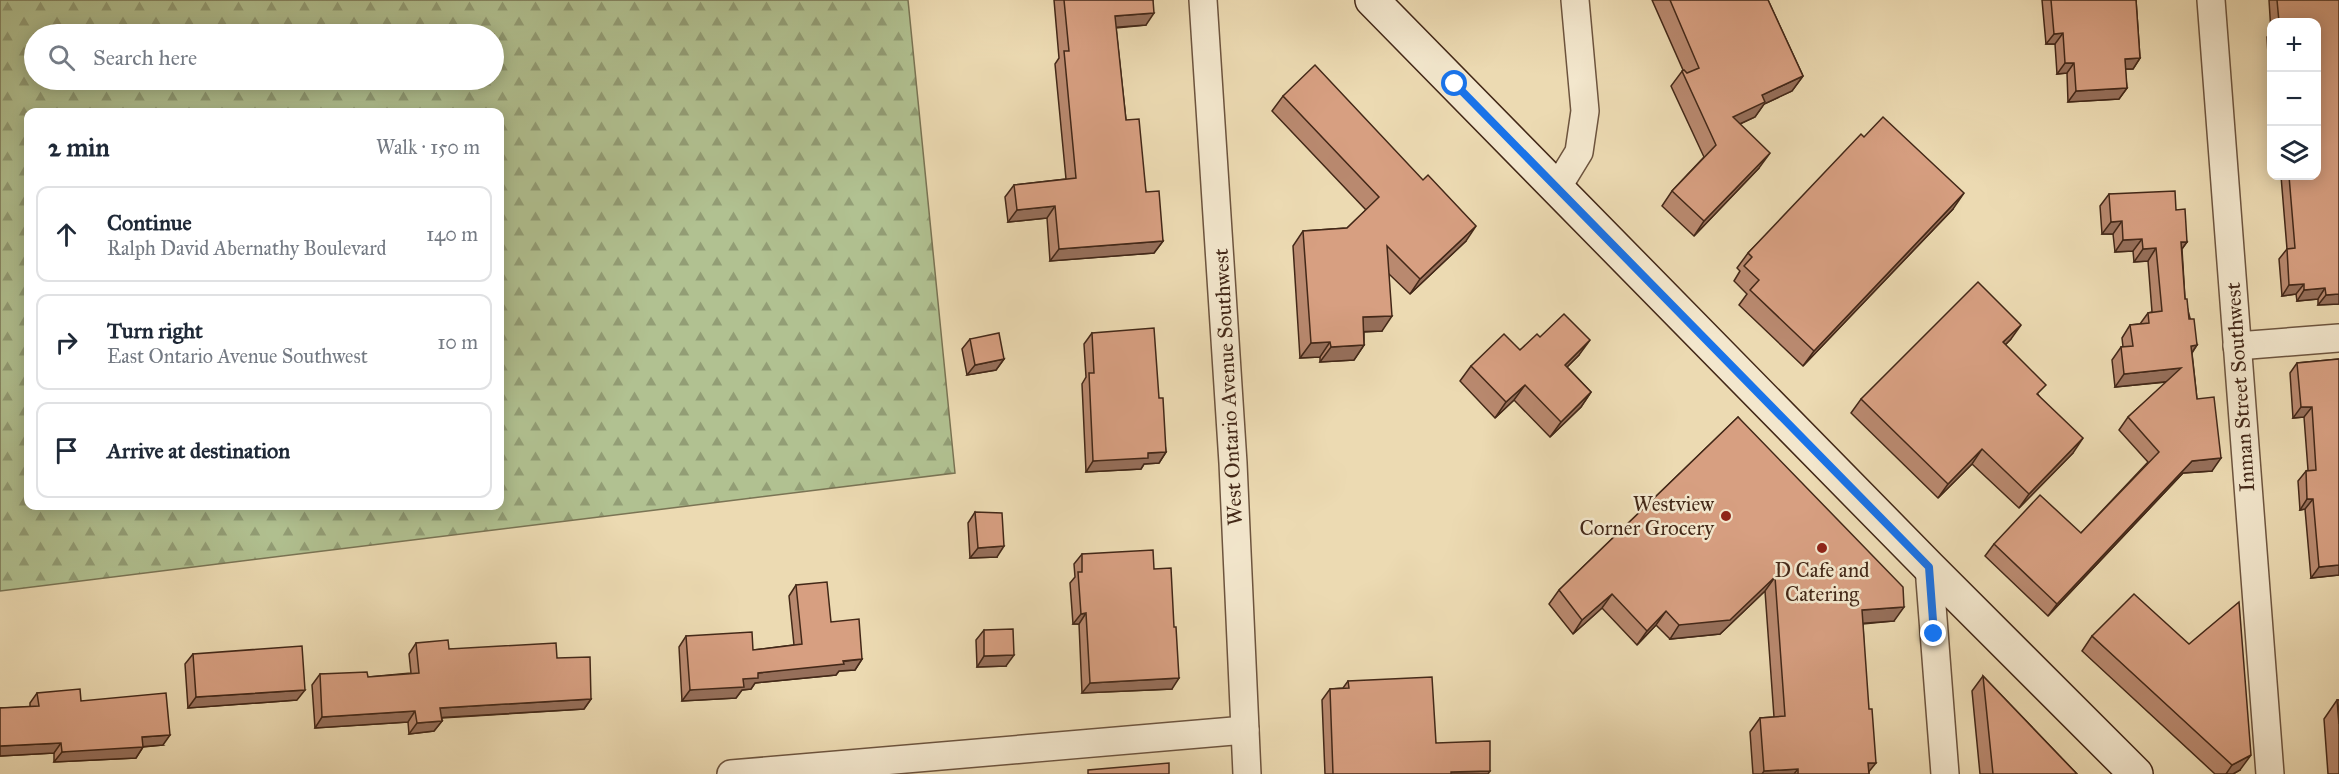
<!DOCTYPE html>
<meta charset="utf-8">
<style>
body{margin:0;font-family:"IM FELL Great Primer",serif;background:#f6f6f7;color:#1f2937}
.controls{position:absolute;right:18px;top:18px;display:grid;overflow:hidden;border-radius:12px;box-shadow:0 3px 15px #0003}
.controls button{width:54px;height:54px;display:grid;place-items:center;padding:0;border:0;border-bottom:2px solid #e0e1e3;background:#fff;color:#1f2937;font:30px sans-serif}
.stop{position:absolute;width:18px;height:18px;margin:-14px;border:4px solid #1a73e8;border-radius:50%;background:#fff}
.stop.end{background:#1a73e8;border-color:#fff;box-shadow:0 2px 6px #0008}
.list{margin:0;padding:0;list-style:none}
h2{display:flex;justify-content:space-between;align-items:center;height:78px;margin:0;padding:0 24px;font-size:26px}
h2 small{font-size:20px;font-weight:400;color:#747a83}
.list li{display:grid;grid-template-columns:39px 1fr auto;gap:18px;align-items:center;box-sizing:border-box;height:96px;margin:0 12px 12px;padding:0 12px;border:2px solid #e0e1e3;border-radius:12px}
.list b{display:block;font-size:22px;white-space:nowrap}
.list p{margin:0;font-size:20px;white-space:nowrap;color:#747a83}
.list em{font-size:20px;font-style:normal;color:#747a83}
.icon{flex:none;width:33px;height:33px;fill:none;stroke:currentColor;stroke-width:2;stroke-linecap:round;stroke-linejoin:round}
.map{position:relative;flex:none;width:2339px;height:774px;overflow:hidden}
.search{position:absolute;background:#fff;box-shadow:0 3px 15px #0003;left:24px;top:24px;width:480px;height:66px;display:flex;align-items:center;gap:15px;box-sizing:border-box;padding:0 21px;border-radius:33px;color:#747a83;font-size:22px}
.panel{position:absolute;background:#fff;box-shadow:0 3px 15px #0003;left:24px;top:108px;width:480px;height:402px;border-radius:12px}
.map>svg:first-child{display:block}
</style>
<div class="map">
<svg width="2339" height="774" viewBox="0 0 2339 774">
<defs>
<pattern id="forest-firs" width="22" height="20" patternUnits="userSpaceOnUse" patternTransform="scale(1.5)"><rect width="22" height="20" fill="#b1c191"/><path d="M5 1l3.5 6h-7zM16 11l3.5 6h-7z" fill="#929d75"/></pattern>
</defs>
<rect width="100%" height="100%" fill="#ecdab2"/>
<filter id="stains"><feTurbulence type="fractalNoise" baseFrequency=".00333" numOctaves="4"/><feColorMatrix values="0 0 0 0 .2 0 0 0 0 .09 0 0 0 0 .02 0 0 0 .5 -.17"/></filter>
<radialGradient id="worn" r=".72"><stop offset=".6" stop-color="#630" stop-opacity="0"/><stop offset="1" stop-color="#630" stop-opacity=".3"/></radialGradient>
<path fill="url(#forest-firs)" stroke="#7a7454" stroke-width="1.5" fill-rule="evenodd" d="M0,0h908l47,473 -955,118zM34,34h460v46h-460zM28,112h472v394h-472z"/>
<g fill="none" stroke-linecap="round" stroke-linejoin="round">
<g stroke="#6d543e" stroke-width="30">
<g id="street">
<path d="M1203,0l30,463 14,311"/>
<path d="M2211,0l59,774"/>
<path d="M1557,188l22,-36 6,-41 -10,-111"/>
<path d="M2237,346l102,-8"/>
<path d="M1929,567l16,207"/>
<path d="M731,774l514,-44"/>
</g>
</g>
<g stroke="#432818" stroke-width="36">
<path id="secondary" d="M1372,0l557,567 207,207"/>
</g>
<use href="#street" stroke="#f3e7cd" stroke-width="27"/>
<use href="#secondary" stroke="#f3e7cd" stroke-width="33"/>
</g>
<g fill="#b9896f" stroke="#432818" stroke-width="1.5">
<path d="M1054,0h99l-7,25 -30,3 10,92 20,72 17,49 -9,12 -104,8 -3,-43 -39,4 -3,-25 9,-12 52,-6 -11,-115 4,-6z"/>
<path d="M1652,0h116l35,76 -11,15 -28,13 -9,13 -15,7 19,44 -65,68 -32,-30 10,-15 32,-34 -33,-71 12,-16z"/>
<path d="M2042,0h94l4,58 -7,11h-8l2,19 -8,11 -51,3 -1,-29 -10,1 -2,-30h-9z"/>
<path d="M2269,0h70v304l-21,1v-6l-21,2 -1,-7 -14,2 -3,-37 8,-10 -6,-73h35v-154h-45v49h-2l-2,-34 4,-5z"/>
<path d="M1283,96l183,145 -56,53 -21,-20 -7,57 -18,1v13l-10,15 -34,2v-5l-20,1 -7,-112 10,-15 44,-3 19,-18 -94,-99z"/>
<path d="M1864,137l89,72 -150,157 -64,-61 8,-11 -13,-13 6,-10 -3,-3 11,-15z"/>
<path d="M2109,194l67,16 11,32 -5,7 3,50 12,46 -5,8 5,46 15,72 -29,2 -135,143 -63,-60 9,-12 87,-11 67,-71 -29,-32 9,-13 39,-35 -52,5 -3,-27 9,-13h2l-1,-9 8,-13 10,-1 8,-11 4,-1 -4,-51 -14,1 -1,-11 -18,1 -2,-18h-11l-2,-28z"/>
<path d="M1092,333l67,65 7,54 -7,11 -15,1 -3,5 -55,3 -4,-88 4,-7 -2,-33z"/>
<path d="M1540,337l39,18 -12,12 24,25 -10,15 -31,30 -36,-37 -19,18 -35,-37 11,-15 49,-16z"/>
<path d="M970,339l34,20 -8,11 -29,5 -5,-26z"/>
<path d="M2011,339l-6,6 34,51 34,57 -54,55 -47,-44 -34,34 -87,-85 10,-14z"/>
<path d="M2339,359v216l-28,3 -6,-69 -5,1 -2,-29 8,-10 2,-1 -4,-53 -11,1 -3,-45 7,-10z"/>
<path d="M1738,417l156,204 -31,3 6,150h-116l-3,-42 10,-14 14,-1 -9,-126 -45,43 -50,5 -14,-14 -19,20 -35,-37 -29,26 -24,-30 10,-14z"/>
<path d="M975,512l22,45 -27,1 -2,-35z"/>
<path d="M1082,554l72,15 18,120 -90,4 -3,-69h-6l-3,-41 5,-6 -1,-13z"/>
<path d="M796,585l35,37 31,37 -7,11 -16,1 -3,4 -81,8 -4,6 -9,1 -6,8 -54,3 -3,-54 7,-11 67,14 41,-5 -5,-49z"/>
<path d="M984,630l22,36 -29,1 -1,-27z"/>
<path d="M2092,636l148,134 -7,4h-18l-133,-123z"/>
<path d="M416,643l33,6 108,9 34,41 -7,10 -142,9v3l-8,10 -25,3 -1,-12 -93,6 -3,-43 8,-11 48,3 43,-4 -2,-19z"/>
<path d="M193,654l104,46 -109,8 -3,-44z"/>
<path d="M1983,676l94,98h-97l-8,-83z"/>
<path d="M1348,681l88,62 52,31h-163l-3,-74 8,-11 13,-1z"/>
<path d="M37,693l44,8 82,44 -20,2 -7,11 -82,4v-9l-54,3v-48l30,-1v-4z"/>
<path d="M2337,700h2v74h-11l-4,-55z"/>
</g>
<g fill="#966f5a" stroke="#432818" stroke-width="1.5">
<path d="M1154,13l-8,12 -40,3 9,-12z"/>
<path d="M2063,33l-8,11h-9l8,-10z"/>
<path d="M2140,58l-7,11h-16l8,-10z"/>
<path d="M2065,63h9l-7,10 -10,1z"/>
<path d="M1803,76l-11,15 -28,13 -9,13 -33,15 11,-15 29,-22z"/>
<path d="M2127,88l-8,11 -51,3 8,-11z"/>
<path d="M1770,153l-11,15 -65,68 10,-15z"/>
<path d="M1964,193l-11,16 -150,157 11,-15z"/>
<path d="M1055,206l-8,12 -39,4 9,-12z"/>
<path d="M2122,221l-9,13h-11l9,-12z"/>
<path d="M1476,226l-10,15 -56,53 10,-15z"/>
<path d="M2142,239l-9,12 -18,1 8,-12z"/>
<path d="M1163,241l-9,12 -104,8 9,-12z"/>
<path d="M2181,242h6l-9,12z"/>
<path d="M2156,248l-8,13 -14,1 9,-13z"/>
<path d="M2304,284l-8,10 -14,2 7,-11z"/>
<path d="M2325,288l-7,11 -21,2 7,-11z"/>
<path d="M2339,294v10l-21,1 8,-10z"/>
<path d="M1392,316l-10,15 -30,1 11,-15z"/>
<path d="M2021,325l-10,14 -18,18 10,-15z"/>
<path d="M1590,340l-11,15 -25,25 11,-15z"/>
<path d="M1330,342l-10,15 -20,1 11,-15z"/>
<path d="M1364,345l-10,15 -34,2 11,-15z"/>
<path d="M2197,345l-9,13 3,-12z"/>
<path d="M1004,359l-8,11 -29,5 8,-10z"/>
<path d="M2181,368l-8,13 -58,6 9,-13z"/>
<path d="M1525,385l-11,15 -19,18 11,-16z"/>
<path d="M1591,392l-10,15 -31,30 11,-15z"/>
<path d="M2301,407h11l-8,10 -11,1z"/>
<path d="M2083,438l-10,15 -54,55 10,-14z"/>
<path d="M1982,449l-10,15 -34,34 10,-14z"/>
<path d="M1166,452l-7,11 -15,1 -3,5 -55,3 7,-11 55,-8z"/>
<path d="M2221,458l-9,13 -29,2 -135,143 9,-12 135,-143z"/>
<path d="M2307,499h6l-8,10 -5,1z"/>
<path d="M1004,546l-7,11 -27,1 8,-10z"/>
<path d="M2339,565v10l-28,3 8,-11z"/>
<path d="M1775,577l-10,14 -45,43 -50,5 9,-14z"/>
<path d="M1612,594l-10,14 -29,26 9,-14z"/>
<path d="M1904,607l-10,14 -41,3 9,-14z"/>
<path d="M1666,611l-10,14 -19,20 10,-14z"/>
<path d="M1086,613l-7,11h-6l8,-10z"/>
<path d="M1014,655l-8,11 -29,1 7,-11z"/>
<path d="M862,659l-7,11 -16,1 -3,4 -81,8 -4,6 -9,1 -6,8 -54,3 8,-11 53,-11 15,-6z"/>
<path d="M1179,678l-7,11 -90,4 8,-10z"/>
<path d="M305,690l-8,10 -109,8 8,-11z"/>
<path d="M591,699l-7,10 -151,9 7,-10z"/>
<path d="M415,711l-7,11 -93,6 7,-11z"/>
<path d="M442,721l-8,10 -25,3 8,-11z"/>
<path d="M170,735l-7,10 -24,2h4l-7,11 -82,4 8,-10 80,-15z"/>
<path d="M61,743l-7,10 -54,3v-10z"/>
<path d="M2251,755l-11,15 -7,4h-7l6,-9z"/>
<path d="M1868,763h8l-9,11z"/>
<path d="M1798,769l-4,5h-32l2,-3z"/>
<path d="M1490,771l-2,3h-38l1,-2z"/>
</g>
<g fill="#d79f81" stroke="#432818" stroke-width="1.5">
<path d="M1064,0h89l1,13 -39,3 11,104 13,-1 7,73 13,-1 4,50 -104,8 -4,-43 -38,4 -3,-25 62,-7 -12,-127h5z"/>
<path d="M1670,0h98l35,76 -41,19 3,7 -32,15 37,36 -66,68 -32,-30 44,-46 -34,-74 2,-1 3,3 12,-5z"/>
<path d="M2051,0h85l4,58 -15,1 2,29 -51,3 -2,-28h-9l-2,-30 -9,1z"/>
<path d="M2277,0h62v294l-13,1 -1,-7 -21,2v-6l-15,1 -2,-36 8,-1 -6,-72h27v-154h-37z"/>
<path d="M1315,65l108,115 5,-5 48,51 -56,53 -33,-33 5,70 -29,1 1,28 -33,2 -1,-5 -19,1 -8,-112 44,-3 32,-31 -96,-101z"/>
<path d="M1883,117l81,76 -150,158 -64,-61 9,-10 -15,-14 8,-9 -4,-4 113,-119 3,3z"/>
<path d="M2175,191l1,19 9,-1 2,33h-6l4,57h2l2,20h5l3,26 -6,1 6,53 17,-2 7,61 -29,3 -135,143 -63,-60 46,-49 41,38 78,-81 -31,-35 53,-49 -57,6 -3,-27 12,-1 -3,-21 19,-2 -1,-10 14,-2 -6,-63 -13,1 -1,-10 -19,1 -1,-19 -11,1 -2,-28z"/>
<path d="M1978,282l43,43 -18,17 43,43 -9,9 46,44 -54,56 -47,-45 -34,35 -87,-85z"/>
<path d="M1564,314l26,26 -25,25 26,27 -30,30 -36,-37 -19,17 -35,-36 33,-32 16,16 17,-16 3,3z"/>
<path d="M1154,328l5,70h4l3,54 -18,1v5l-55,3 -4,-88h5l-2,-40z"/>
<path d="M999,333l5,26 -29,6 -5,-26z"/>
<path d="M2339,359v206l-20,2 -6,-68h-6l-1,-28 10,-1 -4,-63h-11l-4,-44z"/>
<path d="M1738,417l165,170 1,20 -42,3 7,99h3l4,54h-8l1,11h-71v-5l-34,2 -4,-53 25,-2 -10,-139 -45,43 -51,5 -13,-14 -19,20 -35,-37 -30,26 -23,-30z"/>
<path d="M975,512l27,1 2,33 -26,2z"/>
<path d="M1153,550l1,19 17,-1 3,59h2l3,51 -89,5 -4,-70 -5,1 -3,-42h4v-18z"/>
<path d="M827,582l4,40 28,-3 3,40 -19,2 1,3 -86,9v5l-15,1 1,8 -54,3 -4,-54 66,-4 1,18 49,-6 -6,-59z"/>
<path d="M2134,594l55,50 50,-42 12,153 -19,10 -140,-129z"/>
<path d="M1013,629l1,26 -30,1v-26z"/>
<path d="M448,640l1,9 107,-6 1,15 33,-1 1,42 -151,9 2,13 -25,2 -2,-12 -93,6 -2,-43 47,-2 1,5 51,-4 -3,-30z"/>
<path d="M302,646l3,44 -109,7 -3,-43z"/>
<path d="M1983,676l94,98h-84z"/>
<path d="M1432,677l4,66 54,-2v30l-39,1v2h-118l-3,-85 19,-1 -1,-7z"/>
<path d="M80,689l1,12 85,-8 4,42 -28,2 1,10 -81,5 -1,-9 -61,3v-38l39,-2 -2,-13z"/>
<path d="M2337,700h2v24z"/>
<path d="M1169,763v11h-81v-4z"/>
</g>
<g fill="none" stroke-linecap="round" stroke-linejoin="round">
<path stroke="#1a73e8" stroke-width="8" d="M1455,84l474,483 5,67"/>
</g>
<g fill="#8f2418" stroke="#f3e7cd" stroke-width="2">
<circle cx="1726" cy="516" r="6"/>
<circle cx="1822" cy="548" r="6"/>
</g>
<g text-anchor="middle" stroke-width="5" stroke-linejoin="round" paint-order="stroke">
<g font-size="21" fill="#432818" stroke="#f3e7cd">
<text transform="translate(1228 387) rotate(-93)" y="7">West Ontario Avenue Southwest</text>
<text transform="translate(2240 387) rotate(-94)" y="7">Inman Street Southwest</text>
</g>
<g font-size="21" fill="#432818" stroke="#f3e7cd" text-anchor="end">
<text x="1714" y="511">Westview<tspan x="1714" dy="24">Corner Grocery</tspan></text>
<text x="1822" y="577" text-anchor="middle">D Cafe and<tspan x="1822" dy="24">Catering</tspan></text>
</g>
</g>
<rect width="100%" height="100%" filter="url(#stains)"/>
<rect width="100%" height="100%" fill="url(#worn)"/>
</svg>
<div class="controls">
<button>+</button>
<button>−</button>
<button><svg class="icon" aria-label="layers" viewBox="0 0 24 24"><path d="M12 4l9 5-9 5-9-5zM3 14l9 5 9-5"/></svg></button>
</div>
<div class="stop" style="left:1455px;top:84px"></div>
<div class="stop end" style="left:1934px;top:634px"></div>
<div class="search"><svg class="icon" aria-label="search" viewBox="0 0 24 24"><circle cx="10" cy="10" r="6"/><path d="M15 15l6 6"/></svg>Search here</div>
<section class="panel">
<h2>2 min<small>Walk · 150 m</small></h2>
<ul class="list">
<li><svg class="icon" aria-label="ahead" viewBox="0 0 24 24"><path d="M12 20V5M6 11l6-6 6 6"/></svg><div><b>Continue</b><p>Ralph David Abernathy Boulevard</p></div><em>140 m</em></li>
<li><svg class="icon" aria-label="right" viewBox="0 0 24 24"><path d="M7 20v-9h11M14 6l5 5-5 5"/></svg><div><b>Turn right</b><p>East Ontario Avenue Southwest</p></div><em>10 m</em></li>
<li><svg class="icon" aria-label="arrive" viewBox="0 0 24 24"><path d="M6 21V4h12l-3 4 3 4H6"/></svg><div><b>Arrive at destination</b></div></li>
</ul>
</section>
</div>
